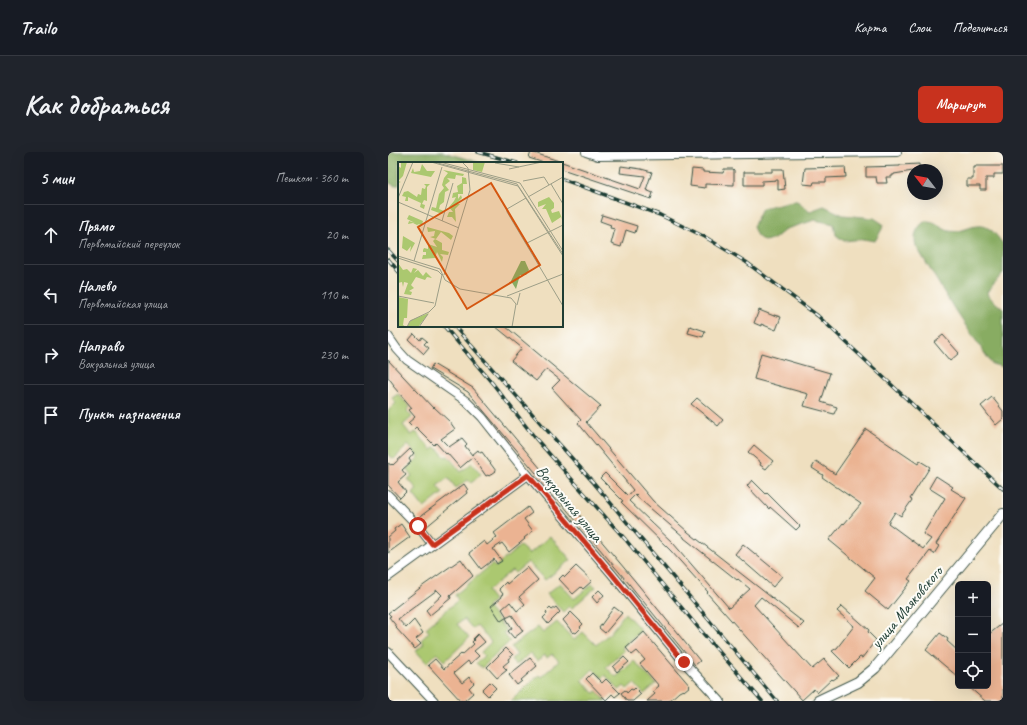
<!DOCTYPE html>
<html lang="ru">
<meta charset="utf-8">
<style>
body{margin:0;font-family:Caveat,sans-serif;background:#20242c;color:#f1f3f6}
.controls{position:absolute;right:12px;bottom:12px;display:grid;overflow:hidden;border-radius:6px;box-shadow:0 4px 16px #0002}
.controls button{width:36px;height:36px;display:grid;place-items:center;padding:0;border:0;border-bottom:1px solid #363941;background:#171b24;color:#f1f3f6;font:20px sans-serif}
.compass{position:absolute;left:519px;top:12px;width:36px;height:36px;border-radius:50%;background:#171b24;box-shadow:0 4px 16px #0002;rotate:301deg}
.stop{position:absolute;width:12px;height:12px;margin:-9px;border:3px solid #c8321e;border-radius:50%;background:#fff}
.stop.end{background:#c8321e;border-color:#fff;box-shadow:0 1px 4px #0008}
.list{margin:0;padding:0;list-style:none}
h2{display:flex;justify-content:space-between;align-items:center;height:52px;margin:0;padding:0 16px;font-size:17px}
h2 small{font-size:13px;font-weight:400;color:#9ea1a6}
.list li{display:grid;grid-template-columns:26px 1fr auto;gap:12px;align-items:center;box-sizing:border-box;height:60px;padding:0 16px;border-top:1px solid #363941}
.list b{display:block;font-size:15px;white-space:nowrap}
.list p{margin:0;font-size:13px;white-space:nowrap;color:#9ea1a6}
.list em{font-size:13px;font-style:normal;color:#9ea1a6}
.icon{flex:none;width:22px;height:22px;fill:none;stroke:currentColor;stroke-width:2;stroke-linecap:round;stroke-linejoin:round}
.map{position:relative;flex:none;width:615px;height:549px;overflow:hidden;border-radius:6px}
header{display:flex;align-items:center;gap:24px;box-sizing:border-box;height:56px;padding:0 20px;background:#171b24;border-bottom:1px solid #363941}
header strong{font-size:19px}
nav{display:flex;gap:22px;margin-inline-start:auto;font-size:14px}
.intro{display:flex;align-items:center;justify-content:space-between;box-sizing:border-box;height:96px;padding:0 24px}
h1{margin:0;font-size:28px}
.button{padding:10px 18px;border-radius:6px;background:#c8321e;color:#fff;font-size:14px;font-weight:700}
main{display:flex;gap:24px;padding:0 24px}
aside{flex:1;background:#171b24;border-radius:6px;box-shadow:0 4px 16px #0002}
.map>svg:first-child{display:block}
</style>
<header>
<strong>Trailo</strong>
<nav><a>Карта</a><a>Слои</a><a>Поделиться</a></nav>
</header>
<div class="intro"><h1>Как добраться</h1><a class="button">Маршрут</a></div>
<main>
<aside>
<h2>5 мин<small>Пешком · 360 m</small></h2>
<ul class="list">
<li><svg class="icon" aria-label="ahead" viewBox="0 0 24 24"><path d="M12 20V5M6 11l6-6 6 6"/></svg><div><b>Прямо</b><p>Первомайский переулок</p></div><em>20 m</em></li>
<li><svg class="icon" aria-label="left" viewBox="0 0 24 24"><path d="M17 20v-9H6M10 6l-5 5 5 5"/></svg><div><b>Налево</b><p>Первомайская улица</p></div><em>110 m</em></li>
<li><svg class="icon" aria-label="right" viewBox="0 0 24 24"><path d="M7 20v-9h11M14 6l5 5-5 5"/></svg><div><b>Направо</b><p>Вокзальная улица</p></div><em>230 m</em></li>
<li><svg class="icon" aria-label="arrive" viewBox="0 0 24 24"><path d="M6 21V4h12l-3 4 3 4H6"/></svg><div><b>Пункт назначения</b></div></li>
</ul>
</aside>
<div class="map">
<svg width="615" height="549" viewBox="0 0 615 549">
<rect width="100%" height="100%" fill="#fdfcf7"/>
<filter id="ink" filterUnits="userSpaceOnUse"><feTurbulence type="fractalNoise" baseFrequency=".025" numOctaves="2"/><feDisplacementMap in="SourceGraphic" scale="8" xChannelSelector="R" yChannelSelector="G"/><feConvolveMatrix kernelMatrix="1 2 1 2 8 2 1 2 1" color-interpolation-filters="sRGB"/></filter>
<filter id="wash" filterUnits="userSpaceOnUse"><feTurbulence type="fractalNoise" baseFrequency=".012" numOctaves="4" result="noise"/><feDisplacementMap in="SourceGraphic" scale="16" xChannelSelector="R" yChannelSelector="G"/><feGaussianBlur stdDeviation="0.9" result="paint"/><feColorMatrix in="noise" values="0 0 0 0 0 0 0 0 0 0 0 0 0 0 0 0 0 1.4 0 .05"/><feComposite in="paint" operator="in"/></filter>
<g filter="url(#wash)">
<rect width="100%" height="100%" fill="#efdfbf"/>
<g fill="#abc86f" stroke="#658252">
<path d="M10,242l12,13 -3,4 5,6 -9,8 8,10 5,-3 16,18 4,-3 9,10 3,-1 13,16 11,-9 9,11 -10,9 -3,-3 -12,8 -8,-10 -11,8 6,7 -19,15 -11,-14 4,-5 -9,-10 4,-3 -5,-7 12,-12 -11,-12 -14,14 -6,-4v-44l8,-8 -4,-5z"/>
<path d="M162,384l21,24 -26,20 -17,-18 -13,11 -3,-3 -25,21 7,9 -7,7 19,23 -3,4 7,7 -28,27 -6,-5 8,-7 -3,-4 10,-10 -14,-16 -4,3 -9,-10 -7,5 12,14 -24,23 -8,-8 -10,10 -11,-12 8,-7 -3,-4 8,-8 -3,-4 32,-28 -3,-5 37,-31 3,3 25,-21 9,8z"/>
<path d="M172,431l14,16 18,-15 4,3 -24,21 -3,-2 -6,6 -16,-18z"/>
<path d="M237,461l16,17 -19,18 2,3 -18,16 10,10 18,-16 22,23 -12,10 -10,-11 -7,6 -3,-3 -5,4 -14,-15 -3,3 -9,-9 -11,11 12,13 3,-2 9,10h-95l28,-26 2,2 18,-16 -7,-7 -5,4 -2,-3 -8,6 -7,-8 -14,12 -5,-6 6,-4 -6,-8 27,-20 5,6 14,-11 17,18 9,-8 13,13 14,-12z"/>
</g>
<g fill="#88ac62" stroke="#54744b">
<path d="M0,0h55l38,11h-82v22l-4,1 -7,-4z"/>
<path d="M404,49h5l13,10 14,-5 19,9 31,3 9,6 -1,5 -7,12 -12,-2 -19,2 -8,-6 -2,-11 -19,-4 -29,9 -12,10 -10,2 -7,-5 -4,-9 9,-19z"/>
<path d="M538,69c12,0 13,7 23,10 15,3 24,-10 39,-3 6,3 11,11 15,16v29l-16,19 1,4 15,13v58l-11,-3 -39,-57 -37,-61c-3,-11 1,-20 10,-25z"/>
</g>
<g id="blocks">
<g fill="#ebb392" fill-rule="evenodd">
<path d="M143,0l31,10v1h-18l-15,-5z"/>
<path d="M174,10l78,27 5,-13 -25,-3 1,-7 20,3 11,3 -6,18 7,3 -2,6 -89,-30z"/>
<path d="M531,12v6l-25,4v1h-2v2h-6l1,6h-10l-1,-6h-10v-10l34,-1v-1z"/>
<path d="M587,14h28v8h-9v4h-8v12h-6v-4h-13v-7h6v-11h2z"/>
<path d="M457,15l1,10 -20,1v4h-12l-1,3 -10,-1 2,-16z"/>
<path d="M304,17l11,1v2l20,1 1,-4h9l1,1v15l-29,-1v4l-15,-2z"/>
<path d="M384,17h11l2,20 -7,1v-10l-16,1v4h-18v-13h28z"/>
<path d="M214,63l35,11 -2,7 -9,-3 -5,17 -10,-3 4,-15 -5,-1 1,-3 -11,-4z"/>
<path d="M371,158l15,6v-1l7,2 -5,13 -15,-6v2l-7,-3z"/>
<path d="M107,174h10l96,80 -15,16 67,79 35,31 116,91 -5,5 -38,-31 -7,8 58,64 12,-10 15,17 -6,4 -1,-1 -15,14 -3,-4 -12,11 -95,-107 1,-1 -37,-41 -50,-49 2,-1 -23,-23 5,-5 23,23 5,-6 -55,-67 3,-3 -29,-32 8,-8 -14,-11 -10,12 -25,-20 11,-13zM248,342l1,1 -1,1 48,41v1l53,42 1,-1 12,10 -21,19 -56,-65 -44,-42z"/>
<path d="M302,174l15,5 -2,6 -15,-4z"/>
<path d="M26,182l6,6 2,-3 5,4 -3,3 5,4 -5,6 -15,-14z"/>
<path d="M555,183l16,18 -9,8 -16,-19z"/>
<path d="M373,201l69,20 -9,29 16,5 -3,7 -30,-8 4,-12 -54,-15z"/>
<path d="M0,208l45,48 1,-1 16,15 5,7 -14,10 8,8 13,-9 5,6 -2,2 7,9 6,-5 2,3 2,-1 14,19 -7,5 -1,-1 -2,1 -13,-19 -13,11 -13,-15 -1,1 -10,-11 -2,2 -18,-18 -2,2 -6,-6 7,-6 -6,-7 3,-2 -19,-22 1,-1 -6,-8z"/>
<path d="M45,212l40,24 162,193 65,80 -5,4 -65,-80 -162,-193 -38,-23z"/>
<path d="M604,245l11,14v8l-7,6 -15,-19z"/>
<path d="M309,246l26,22 -5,6 -27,-22z"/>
<path d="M478,277l52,35 2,-3 10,6 -20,32 2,1 -11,16 -6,-4 -7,11 35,26 8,-10 -8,-5 22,-36 -16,-10 7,-12 17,11 -2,2 15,9 -30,46 3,2 -5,8 -4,-3 -22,28 3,2 -23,29 -23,-19 10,-13 -46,-38 14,-17 1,1 17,-20 -39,-27 1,-2 -11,-7 4,-7 19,13z"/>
<path d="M366,293l19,16 -7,8 -6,-4 1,-2 -13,-11z"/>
<path d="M22,297l4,4 -5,6 2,3 -9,8 4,5 -8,7 8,10 -6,6 -12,-13v-22l3,2 1,-1 1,1z"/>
<path d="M364,328l14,14 1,-1 33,33 -4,4 -26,-23 -1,2 -22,-23z"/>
<path d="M76,332l4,6 -2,1 1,2 -41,34 -8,-9z"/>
<path d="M140,355l4,6 -8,6 9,12 -9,7 1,1 -16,13 -7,-9 -9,6 9,12 -5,3 -3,-5 -13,10 -12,-16 15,-12 3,4 10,-8 -3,-4z"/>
<path d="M13,372l9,13 -22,16v-16l7,-6 -1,-2z"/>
<path d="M355,392l39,32 -9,11 -38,-33z"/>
<path d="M73,407l12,17 -23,20 1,2 -21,17 -4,-5 16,-15 -5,-5 -39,29 8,9 8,-8 9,13 -7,6 5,5 -6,5 -19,-21 1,-1 -8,-10 2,-1 -3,-3 36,-28z"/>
<path d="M188,414l16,15 -9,8 -2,-2 -8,7 -14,-15 4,-4 2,2z"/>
<path d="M139,415l11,13 -19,17 6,7 -8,7 -7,-9 -8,7 5,8 -6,4 -10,-15 11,-9 -1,-2 2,-1 -4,-5 7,-7 1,2z"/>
<path d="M211,438l5,5 -7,8 -5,-6z"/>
<path d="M454,454l27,24 -1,2 8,8 -14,18 -2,-1 -11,11 -17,-17 5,-3 17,-22 -17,-15z"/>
<path d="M168,455l4,5 -12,12 -5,-6 4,-4 -1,-2 4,-4 2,2z"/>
<path d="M226,455l8,6 -17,20 -6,-5z"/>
<path d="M183,460l12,12 -3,3 1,1 -5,5 -2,-1 -1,1 -10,-13z"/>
<path d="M124,463l11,16 -9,7 -6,-7 4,-3 -6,-10z"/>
<path d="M615,471v75l-3,3h-15l-17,-15h20v-51z"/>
<path d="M256,480l46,54 -6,5 -1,-1 -4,2 -10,9h-22l8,-7 -2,-3 6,-5 -19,-22 5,-4 -8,-9 -5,4 -6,-7z"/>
<path d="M552,481l8,6 -1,2 11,10v26l-32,-27z"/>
<path d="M90,482l7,8 -11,9 5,5 -9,8 -2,-3 -14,12 8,10 7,-6 5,6 -5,5 4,5 -9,8h-3l-33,-36 7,-6 9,10 17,-15 1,1 12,-11 -2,-2 2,-2 -1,-1z"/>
<path d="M118,496l7,7 -5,4 1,2 -6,5 4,4 -10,8 -10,-11z"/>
<path d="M236,505l5,5 -12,10 -4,-5z"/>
<path d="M142,506l7,8 -16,14 1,1 -5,4 -8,-10z"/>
<path d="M204,521l10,10 4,-4 14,14 -5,4 -3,-3 -6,6 -20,-21z"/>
<path d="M102,530l6,6 -8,8 -6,-6z"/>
<path d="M247,536l6,6 -8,7h-6l-6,-8 4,-3 2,3 4,-4 2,1z"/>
</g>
</g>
</g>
<g filter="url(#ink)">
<use href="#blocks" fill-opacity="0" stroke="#3e5549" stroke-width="1"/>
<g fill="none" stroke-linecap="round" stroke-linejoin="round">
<g stroke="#3e5549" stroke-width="10">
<g id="minor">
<path d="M198,0l12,4 299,-4"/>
<path d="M0,184l9,13 10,11 59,41 16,16 46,58 83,98 73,89 36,39"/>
<path d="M0,343l30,31 14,18"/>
<path d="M0,425l140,-102"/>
<path d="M0,500l46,49"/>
</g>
</g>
<g stroke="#3e5549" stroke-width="12">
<path id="major" d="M430,549l40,-19 17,-14 128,-154"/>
</g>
<use href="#minor" stroke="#fff" stroke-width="8"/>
<use href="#major" stroke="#fff" stroke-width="10"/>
<g stroke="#1f3d34" stroke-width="3.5">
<g id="rail">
<path d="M90,0l39,11"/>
<path d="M174,27l98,36 45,22 41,25 72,54 185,173"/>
<path d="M0,98l11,12"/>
<path d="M0,107l11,13"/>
<path d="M56,174l49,58 43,55 89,100 76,92 61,70"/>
<path d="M66,174l139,156 184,219"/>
</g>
</g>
<use href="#rail" stroke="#fdfcf7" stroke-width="2" stroke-dasharray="6" stroke-linecap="butt"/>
</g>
</g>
<g fill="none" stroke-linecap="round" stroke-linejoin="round" filter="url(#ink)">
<path stroke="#c8321e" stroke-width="5" d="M30,374l14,18 96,-69 83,98 73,89"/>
</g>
<g text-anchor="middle" stroke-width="4" stroke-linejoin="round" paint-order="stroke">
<g font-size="16" fill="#1f3d34" stroke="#fdfcf7">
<text transform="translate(182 351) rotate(50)" y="6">Вокзальная улица</text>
<text transform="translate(518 455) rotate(-50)" y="6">улица Маяковского</text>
</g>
</g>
<g transform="translate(10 10)">
<rect width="165" height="165" fill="#efdfbf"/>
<path d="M9,0l-4,14 -5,5 3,1 -3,1v-17l3,2v-5zM75,0h12l-3,10 -9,-2zM24,2l5,7h8l-4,6 -20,-4 2,-5 1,4 6,-1zM45,8l21,4 -1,2 -7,-1 -1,4 -8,-1 3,3 -5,4 4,5 -4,2 -1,10 -4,3 -1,4 5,2 -2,3 -11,-4 1,-3 4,1 3,-14 5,-6 -2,-3 2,-7 4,-5zM64,15l4,1 1,6h-4v10h-5v5l3,-4 1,3 -6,6h4l-5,5 1,13 -4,-5h-5l2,-5h4l-4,-5 5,-6 2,-4 -4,1 1,-5 5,-1 -1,-6 5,-3zM26,22h6l-3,3v14l-3,-1 -2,4 3,1 -1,4 -4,-2 1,-4 -9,-4 -4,-2v4h-3l1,-4 -4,-1 2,-4 4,-1 9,6 1,-3 3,1 1,-7 3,1 1,-3zM151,35l5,6v5l-3,2 1,3 7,-2 4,10 -2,-4 -9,6 -6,-14h-4l4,-5 -8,3v-5zM11,53l14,6 -1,4 -5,-1 6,4 -10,-5 -5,1 1,-3 6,2 -8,-4zM29,65l22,6 4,3 -2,4 -10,-8 -5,7 -6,-2 4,-1 1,-5 -7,1zM5,74l12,7 -5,9 1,-6 -4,5 -5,-3zM37,77l7,4v7l7,2 -1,3 -8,-1 3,3 -1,5 -5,-10 -2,6 -13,1 1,-4h3v-3h-3v-2l1,-2 4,1v-5l9,3 -4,-6zM0,101l5,7 4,-1 4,4 2,-5 4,1 -3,4 4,-3 5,6 3,-4 6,6 -5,-1 -2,3 -9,-3 -5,8 3,3 -5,3 3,1 -1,3 -7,-1 4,-11 -4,-1 -1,5 -1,-5 -4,1zM0,135l10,2 -1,19h-3l-1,7 3,2h-8zM31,151l-11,14h-11l4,-7z" fill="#abc86f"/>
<path d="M123,99h4l4,9 -3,5h-6l-4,14 -5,-8z" fill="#88ac62"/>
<path fill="none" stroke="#9c9e87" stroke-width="1" d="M33,0l87,24 45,70M36,0l83,22 46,70M42,0l80,21 43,68M97,1l24,4M111,7l33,-7M125,19l21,-4 5,8M153,22l12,20M130,35l35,-20M0,36l15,-36M128,36l-19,11v3l56,94M0,40l61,26M44,59l11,-38M129,81l36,-18M0,94l42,13 5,11 15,9 51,9 5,6 -4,23M0,96l40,13 4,4 -7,31 -6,6 -19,9 -3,6M16,99l28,-94M46,113l26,-85 -2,-22 -6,-6M0,134l36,7M109,134l56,-22M119,143l3,-12M21,165l9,-13"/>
<path fill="#d45610" fill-opacity="0.15" stroke="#d45610" stroke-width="2" d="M93,21l49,82 -73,44 -49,-82z"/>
<rect width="165" height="165" fill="none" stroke="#1f3d34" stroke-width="2"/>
</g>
</svg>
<div class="controls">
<button>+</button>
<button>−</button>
<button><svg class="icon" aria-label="locate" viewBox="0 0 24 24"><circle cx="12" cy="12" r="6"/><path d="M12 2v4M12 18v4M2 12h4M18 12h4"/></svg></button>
</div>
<svg class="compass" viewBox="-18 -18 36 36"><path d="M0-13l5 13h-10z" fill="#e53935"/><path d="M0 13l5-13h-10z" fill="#9ea1a6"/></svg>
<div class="stop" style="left:30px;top:374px"></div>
<div class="stop end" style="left:296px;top:510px"></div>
</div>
</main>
